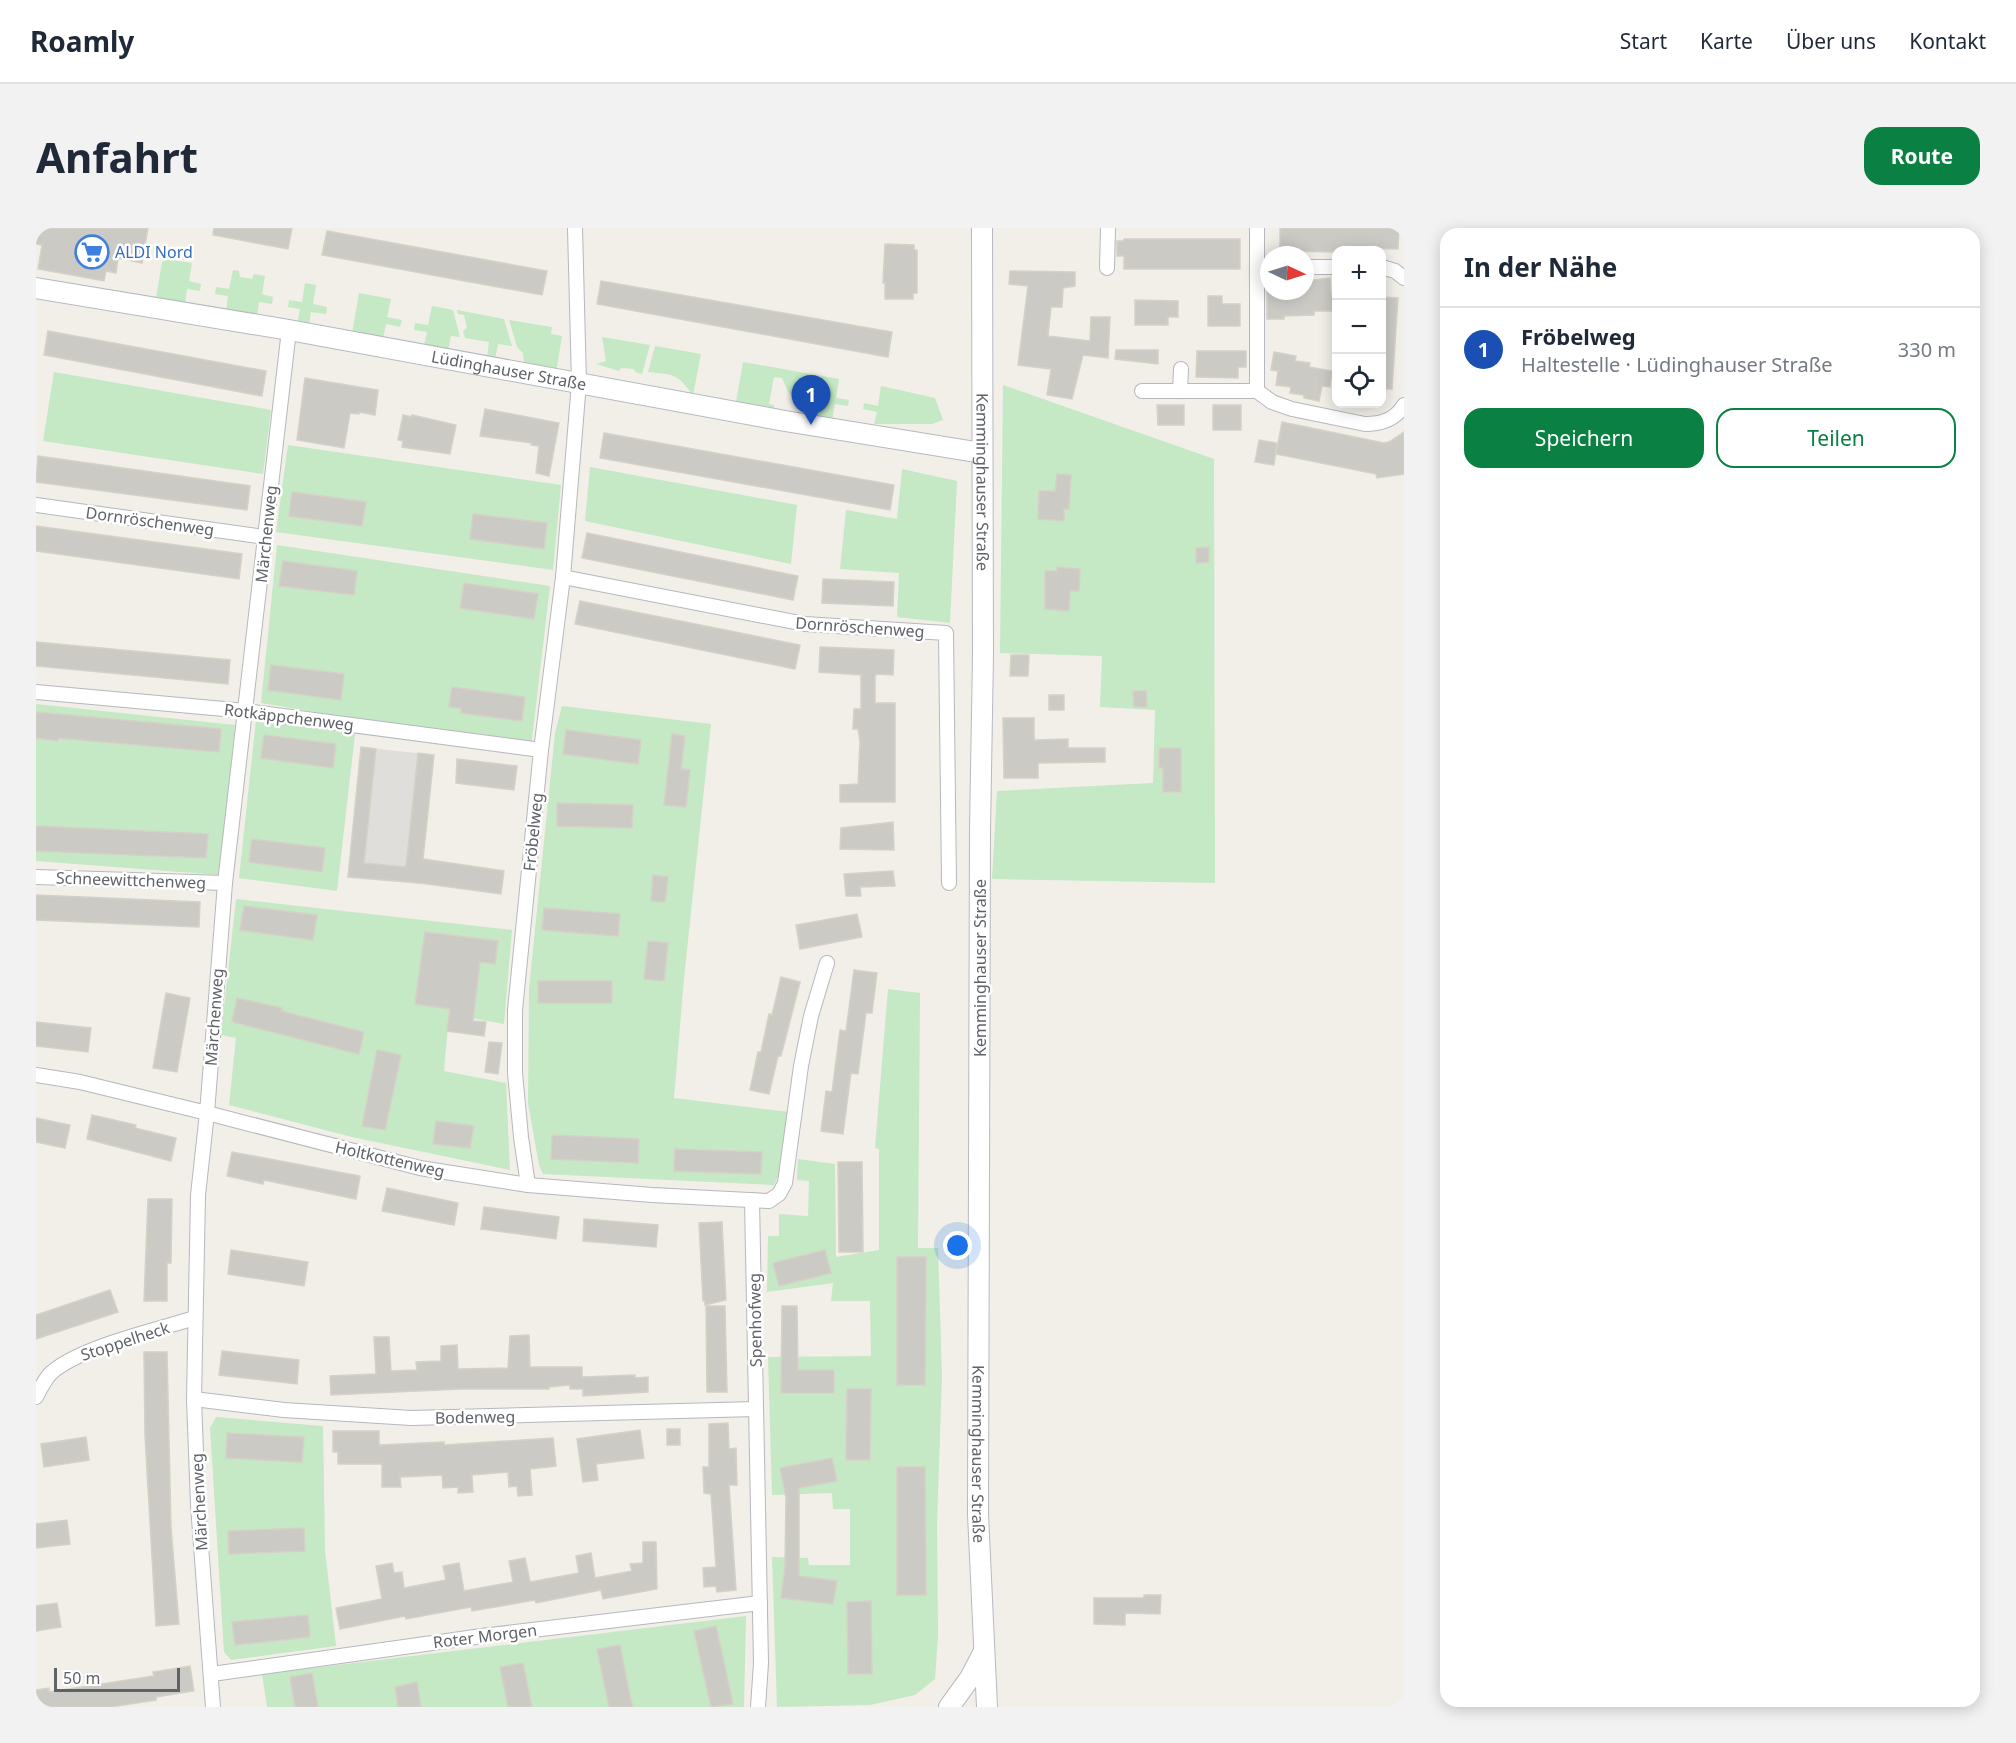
<!DOCTYPE html>
<html lang="de">
<meta charset="utf-8">
<style>
body{margin:0;font-family:"Noto Sans",sans-serif;background:#f2f2f3;color:#1f2937}
.controls{position:absolute;right:18px;top:18px;display:grid;overflow:hidden;border-radius:12px;box-shadow:0 3px 15px #0003}
.controls button{width:54px;height:54px;display:grid;place-items:center;padding:0;border:0;border-bottom:2px solid #e0e1e3;background:#fff;color:#1f2937;font:30px sans-serif}
.compass{position:absolute;left:1224px;top:18px;width:54px;height:54px;border-radius:50%;background:#fff;box-shadow:0 3px 15px #0003;rotate:94deg}
.scale{position:absolute;left:18px;bottom:15px;width:126px;box-sizing:border-box;padding-left:6px;border:3px solid #5f6368;border-top:0;font-size:16px;line-height:21px;white-space:nowrap;color:#5f6368;-webkit-text-stroke:4px #fff;paint-order:stroke}
.you{position:absolute;left:922px;top:1018px;width:21px;height:21px;margin:-15px;border:4px solid #fff;border-radius:50%;background:#1a73e8;box-shadow:0 0 0 9px #1a73e833}
.badge{display:grid;place-items:center;width:39px;height:39px;border-radius:50%;background:#0b8043;color:#fff;font-size:20px;font-weight:700}
.pin{position:absolute;translate:-50% -50px;filter:drop-shadow(0 2px 3px #0008)}
.pin::after{content:'';position:absolute;top:32px;width:21px;height:18px;background:inherit;clip-path:polygon(0 0,100% 0,50% 100%)}
.list{margin:0;padding:0;list-style:none}
h2{display:flex;justify-content:space-between;align-items:center;height:78px;margin:0;padding:0 24px;font-size:26px}
h2 small{font-size:20px;font-weight:400;color:#747a83}
.list li{display:grid;grid-template-columns:39px 1fr auto;gap:18px;align-items:center;box-sizing:border-box;height:84px;padding:0 24px;border-top:2px solid #e0e1e3}
.list b{display:block;font-size:22px;white-space:nowrap}
.list p{margin:0;font-size:20px;white-space:nowrap;color:#747a83}
.list em{font-size:20px;font-style:normal;color:#747a83}
.actions{display:flex;gap:12px;padding:18px 24px}
.actions a{flex:1;padding:14px 0;border:2px solid #0b8043;border-radius:18px;text-align:center;font-size:21px;color:#0b8043}
.actions .main{background:#0b8043;color:#fff}
.icon{flex:none;width:33px;height:33px;fill:none;stroke:currentColor;stroke-width:2;stroke-linecap:round;stroke-linejoin:round}
.map{position:relative;flex:none;width:1368px;height:1479px;overflow:hidden;border-radius:18px}
header{display:flex;align-items:center;gap:36px;box-sizing:border-box;height:84px;padding:0 30px;background:#fff;border-bottom:2px solid #e0e1e3}
header strong{font-size:28px}
nav{display:flex;gap:33px;margin-inline-start:auto;font-size:21px}
.intro{display:flex;align-items:center;justify-content:space-between;box-sizing:border-box;height:144px;padding:0 36px}
h1{margin:0;font-size:42px}
.button{padding:15px 27px;border-radius:18px;background:#0b8043;color:#fff;font-size:21px;font-weight:700}
main{display:flex;gap:36px;padding:0 36px}
aside{flex:1;background:#fff;border-radius:18px;box-shadow:0 3px 15px #0003}
.map>svg:first-child{display:block}
</style>
<header>
<strong>Roamly</strong>
<nav><a>Start</a><a>Karte</a><a>Über uns</a><a>Kontakt</a></nav>
</header>
<div class="intro"><h1>Anfahrt</h1><a class="button">Route</a></div>
<main>
<div class="map">
<svg width="1368" height="1479" viewBox="0 0 1368 1479">
<rect width="100%" height="100%" fill="#f1efe8"/>
<path fill="#e0deda" d="M325,519l73,8 -14,129 -72,-7z"/>
<g fill="#c5e8c5">
<path d="M129,31l27,4 -3,18 12,3 -1,7 -13,-2 -2,15 -29,-6 6,-36z"/>
<path d="M197,42l6,1 1,6 12,2 2,-5 11,2 -3,18 11,3 -1,7 -13,-2 -2,15 -31,-6 2,-15 -13,-2 1,-7 13,2z"/>
<path d="M269,55l11,2 -3,19 14,3 -1,7 -15,-2 -2,14 -12,-2 3,-15 -12,-2 1,-7 13,2z"/>
<path d="M323,65l32,6 -4,18 15,3 -2,7 -14,-3 -3,15 -31,-5z"/>
<path d="M396,78l21,4 7,27 -9,-1 -3,15 -24,-5 3,-14 -13,-2 1,-7 13,2z"/>
<path d="M421,82l47,9 8,27 -14,-2 -3,15 -8,-1 2,-16 -24,-4 -2,-7 4,-3 -3,-13 -6,-1z"/>
<path d="M473,92l43,7 -1,7 11,2 -5,31 -2,3 -31,-6 -1,-11 -6,-6z"/>
<path d="M566,109l48,8 -8,29 -7,-2 -1,-3 -13,-1 -2,3 -23,-7 10,-3z"/>
<path d="M619,118l46,8 -8,41c-17,-22 -17,-20 -45,-23z"/>
<path d="M707,134l96,17 -3,19 13,2 -1,6 -13,-2 -3,16 -21,-4 3,-17 -25,-5 -7,-16 -8,-1 -5,27 5,1v4l-38,-7z"/>
<path d="M18,144l217,38 -8,64 -220,-33z"/>
<path d="M967,157l211,74 1,424 -223,-4 5,-88 156,-8 2,-73 -55,-3 2,-51 -102,-3z"/>
<path d="M845,158l54,12 8,22 -11,4h-58l3,-12 -14,-3 1,-6 14,3z"/>
<path d="M252,217l273,40 -8,85 -277,-38z"/>
<path d="M554,239l207,38 -6,59 -206,-43z"/>
<path d="M866,241l55,12 -7,142 -53,-6 2,-44 -59,-4 6,-59 51,9z"/>
<path d="M241,317l273,41 -19,162 -270,-45z"/>
<path d="M0,476l199,21 -15,150 -184,-14z"/>
<path d="M526,478l149,18 -27,254 -10,120 115,14 -8,58 -7,15 -231,-11 -4,-9 -11,-62 1,-114 26,-256z"/>
<path d="M220,492l99,14 -18,157 -98,-13z"/>
<path d="M200,671l276,31 -8,94 -55,-10 -5,57 62,12 4,87 -158,-33 -123,-32 7,-67 -15,-3z"/>
<path d="M852,761l32,4 -2,255h20l4,128 -5,148 1,111 -3,44 -20,16 -45,10 -93,2 -5,-150 36,1 1,7h41v-56h-17l-1,-16 -60,2 -4,-138 103,-1 -1,-55h-39l2,-18 -66,9 1,-56h11v-22l29,2 1,-35 -12,-1 1,-21 37,5 1,93 43,-7v-101l-4,-1z"/>
<path d="M180,1189l107,9 2,124 11,96 -105,14 -7,-8 -14,-224z"/>
<path d="M710,1388l-2,91h-477l-5,-33z"/>
</g>
<g fill="#cccac5" stroke="#d6d1c6" stroke-width="1.5">
<path d="M0,0h112l-6,35 -24,-5 -2,15 -10,-2 -2,10 -66,-12 4,-24 -6,-1z"/>
<path d="M178,0h78l-4,21 -75,-14z"/>
<path d="M1244,0h119l-1,21 -46,-1v2h-16v2l-56,-1z"/>
<path d="M291,3l220,40 -5,24 -220,-40z"/>
<path d="M1088,11h116v30h-116v-13h-7v-15h7z"/>
<path d="M849,16l29,1v5h3v43h-4v6h-28v-16h-2z"/>
<path d="M974,43l65,1v14l-12,2 -1,19h-11l-3,29 42,5 1,-24h19l-2,41 -25,-3 -11,44 -25,-4 4,-26 -33,-4 10,-79 -19,-2z"/>
<path d="M1294,50l1,16h5v17h-22v4l-30,1v3h-17v-28h38v-10z"/>
<path d="M565,53l291,51 -4,25 -291,-53z"/>
<path d="M1172,68h14v8h18v22h-32z"/>
<path d="M1346,69l16,1 -6,91h-10z"/>
<path d="M1099,72l43,1v16h-10v8h-33z"/>
<path d="M12,103l218,40 -4,25 -218,-41z"/>
<path d="M1080,122h42v14l-43,-5z"/>
<path d="M1161,123h49v16h-8v11l-42,-1z"/>
<path d="M1238,124l22,4 -1,5 15,2 -1,4 23,4 -2,16 -8,-1 -3,15 -15,-3v-3l-14,-2 1,-6 -15,-2 2,-14 -7,-1z"/>
<path d="M269,150l73,12 -3,25 -16,-3v2l-9,-1 -6,35 -47,-8z"/>
<path d="M1121,177h27v20h-26z"/>
<rect x="1177" y="177" width="28" height="25"/>
<path d="M449,181l74,14 -10,53 -13,-3 3,-27 -8,-1 1,-2 -52,-7z"/>
<path d="M367,187l9,2v-2l44,10 -6,29 -48,-7 1,-6 -5,-1z"/>
<path d="M1246,194l102,21 5,-1 15,-10v42l-27,4 -1,-4 -100,-20z"/>
<path d="M568,205l290,52 -4,25 -290,-52z"/>
<path d="M1223,212l18,3 -3,22 -19,-3z"/>
<path d="M2,228l212,30 -3,24 -211,-28z"/>
<path d="M1021,246l14,1 -2,34h-5v12l-26,-2 1,-28h16z"/>
<path d="M256,264l74,10 -4,24 -73,-10z"/>
<path d="M437,286l74,9 -3,26 -74,-10z"/>
<path d="M0,298l206,28 -3,25 -203,-28z"/>
<path d="M551,305l211,43 -5,24 -211,-42z"/>
<path d="M1173,319v15l-13,1v-15z"/>
<path d="M247,333l74,10 -3,24 -75,-9z"/>
<path d="M1021,339l23,2 -1,22h-9l-1,20 -24,-2v-38h12z"/>
<path d="M787,351l71,3 -1,24 -71,-3z"/>
<path d="M428,355l74,11 -4,25 -74,-11z"/>
<path d="M544,373l220,44 -5,24 -220,-45z"/>
<path d="M0,414l194,18 -2,24 -192,-18z"/>
<path d="M784,419l74,3 -1,25 -16,-1 -2,2v27h20v99h-55v-17l18,-1 2,-42 -2,-13h-5l1,-20h7v-34l-42,-3z"/>
<path d="M975,427h18l-1,21h-18z"/>
<path d="M235,437l73,9 -3,26 -73,-10z"/>
<path d="M416,459l73,10 -3,24 -61,-8v-5l-12,-1z"/>
<path d="M1097,463h13l1,16h-13z"/>
<rect x="1013" y="467" width="15" height="15"/>
<path d="M0,484l185,17 -2,23 -161,-14v3l-22,-3z"/>
<path d="M967,490h31v22l34,-1v9h37v14l-67,1v15h-34z"/>
<path d="M530,502l75,10 -3,24 -75,-10z"/>
<path d="M636,506l13,2 -4,33 9,1 -4,37 -22,-2z"/>
<path d="M228,507l72,9 -3,24 -72,-10z"/>
<path d="M325,519l15,2 -12,114 42,4 12,-114 16,2 -11,104 81,12 -3,23 -81,-11 -72,-6z"/>
<path d="M1123,520h22v44h-18v-24h-4z"/>
<path d="M421,531l60,7 -3,24 -58,-7z"/>
<path d="M521,575l76,2 -1,23 -75,-2z"/>
<path d="M857,594l1,28 -54,-1 1,-21z"/>
<path d="M0,598l172,8 -2,24 -170,-7z"/>
<path d="M216,611l73,9 -3,24 -73,-10z"/>
<path d="M857,643l2,15 -35,1 1,9h-15l-2,-22z"/>
<path d="M617,647l15,2 -3,25 -14,-1z"/>
<path d="M0,667l164,7 -1,25 -163,-7z"/>
<path d="M208,678l73,9 -4,25 -73,-10z"/>
<path d="M508,680l76,6 -2,22 -76,-6z"/>
<path d="M821,686l5,23 -62,12 -4,-24z"/>
<path d="M389,704l73,9 -3,23 -15,-2 -7,59 13,1 -2,14 -37,-5 3,-22 -35,-5z"/>
<path d="M612,713l20,2 -4,38 -20,-2z"/>
<path d="M818,742l23,3 -5,40h-6l-8,61 -7,-1 -8,61 -22,-3 5,-40 6,1 8,-62 6,1z"/>
<path d="M745,749l19,5 -19,74h-3l-9,38 -19,-4 8,-38h3l8,-38 3,1z"/>
<rect x="502" y="753" width="74" height="22"/>
<path d="M130,765l24,5 -13,74 -24,-4z"/>
<path d="M201,770l45,10 -1,3 83,21 -5,22 -123,-31 -4,-2z"/>
<path d="M0,794l55,6 -3,24 -52,-6z"/>
<path d="M453,814l13,1 -4,31 -13,-2z"/>
<path d="M341,822l24,5 -16,75 -23,-4z"/>
<path d="M56,887l44,10 -1,3 41,10 -5,23 -84,-22z"/>
<path d="M0,890l34,7 -5,23 -29,-6z"/>
<path d="M400,893l38,5 -4,22 -37,-4z"/>
<path d="M516,907l87,4 -1,24 -87,-4z"/>
<path d="M639,921l87,3 -1,22 -87,-3z"/>
<path d="M196,924l128,24 -4,23 -92,-19 -1,4 -36,-8z"/>
<path d="M802,934h24l1,90h-24z"/>
<path d="M351,960l71,15 -4,22 -72,-14z"/>
<path d="M112,971h24l-1,64h-4v38h-23z"/>
<path d="M448,979l75,10 -3,22 -75,-10z"/>
<path d="M548,991l74,6 -2,22 -73,-6z"/>
<path d="M686,994l4,78 -21,5v-4h-2l-4,-78z"/>
<path d="M195,1022l77,12 -4,24 -76,-12z"/>
<path d="M789,1022l6,23 -52,13 -6,-23z"/>
<path d="M861,1029h29l-1,128h-28z"/>
<path d="M74,1062l8,22 -82,27v-24z"/>
<path d="M670,1078h19l2,86h-20z"/>
<path d="M746,1078h15l1,64h36v23h-53z"/>
<path d="M493,1107l1,32h52v10l53,-2v3l13,-1v15l-65,4v-7h-13v-4l-21,2v2h-88l-130,6 -1,-19 46,-2 -2,-37h15l2,34 26,-1 -1,-8 25,-1v-15l16,-1 1,24 50,-1 2,-32z"/>
<path d="M186,1123l77,9 -2,24 -78,-9z"/>
<path d="M108,1124h23l4,176 8,96 -23,2 -11,-190z"/>
<path d="M811,1161h24l-1,71h-24z"/>
<path d="M692,1195l1,26 7,-1 1,37h-8l7,105 -19,2 -1,-6 -12,1 -1,-19 13,-1 -5,-73 -7,-1 -1,-26h6v-43z"/>
<rect x="631" y="1201" width="13" height="16"/>
<path d="M604,1202l4,28 -48,6 2,16 -15,2 -6,-43z"/>
<path d="M297,1203h46v14l65,-3v3l109,-7 3,28 -26,3 2,26 -14,1 -1,-10 -8,1 -1,-15 -36,3 1,17 -15,1v-6l-15,1 -1,-13 -42,2 1,10h-19v-23h-44v-12h-5z"/>
<path d="M191,1205l77,4 -2,25 -76,-4z"/>
<path d="M50,1209l3,23 -45,7 -3,-23z"/>
<path d="M796,1230l5,23 -38,7v88l38,5 -4,23 -52,-6 4,-31 1,-69 -6,-30z"/>
<path d="M861,1239h28l1,128h-29z"/>
<path d="M31,1292l3,24 -34,4v-24z"/>
<path d="M268,1300l1,23 -76,3 -1,-23z"/>
<path d="M607,1314h13l1,47 -54,10 -2,-9 -65,13 -1,-3 -63,11 -1,-4 -65,12 -1,-3 -65,13 -4,-21 46,-9 -6,-33 16,-3 2,10 8,-1 2,16 42,-8 -3,-14 16,-3 5,28 49,-9 -4,-21 16,-3 5,24 49,-9 -3,-17 15,-3 4,25 37,-7 -2,-7 13,-1z"/>
<path d="M1108,1367h17l-1,19 -35,-1v12l-31,-1v-26h50z"/>
<path d="M835,1373l1,73h-24l-1,-72z"/>
<path d="M21,1375l4,24 -25,4v-25z"/>
<path d="M272,1387l2,22 -75,8 -3,-23z"/>
<path d="M680,1398l17,78 -22,3 -17,-76z"/>
<path d="M584,1417l10,51 3,11h-24l-12,-58z"/>
<path d="M487,1435l9,44h-24l-8,-40z"/>
<path d="M154,1438l4,25 -38,6v3l-46,7h-74v-17l13,-2v4l105,-16 -1,-4z"/>
<path d="M276,1445l6,34h-23l-5,-30z"/>
<path d="M381,1454l4,25h-23l-3,-20z"/>
</g>
<g fill="none" stroke-linecap="round" stroke-linejoin="round">
<g stroke="#b5b8bc" stroke-width="16">
<g id="street">
<path d="M1221,0v163"/>
<path d="M1269,39h31"/>
<path d="M1346,39l13,4 9,7"/>
<path d="M1071,40l1,-40"/>
<path d="M1106,163h115"/>
<path d="M1144,163l1,-22"/>
<path d="M1221,163l15,11 20,7 73,15c16,0 30,-4 39,-19"/>
<path d="M0,277l229,32"/>
<path d="M527,349l242,47 141,9 3,250"/>
<path d="M0,464l210,19 295,39"/>
<path d="M0,649l189,6"/>
<path d="M0,847l44,7 127,31 213,55 108,17 124,10 117,6 10,-7 6,-11 16,-117 10,-50 16,-53"/>
<path d="M492,957l-7,-48 -6,-64v-63l26,-260 22,-173 16,-194 -4,-155"/>
<path d="M716,972l9,463 -3,44"/>
<path d="M0,1169c4,-8 9,-18 15,-24 29,-26 105,-43 144,-55"/>
<path d="M158,1171l90,11 127,8 345,-9"/>
<path d="M176,1446l270,-38 278,-33"/>
<path d="M177,1479l-15,-202 -4,-106 4,-204 9,-82 18,-230 64,-553"/>
</g>
</g>
<g stroke="#b6babf" stroke-width="22">
<g id="secondary">
<path id="s1" d="M946,0l1,427 -3,175 -2,684 9,193"/>
<path id="s2" d="M0,60l253,42 496,91 197,32"/>
<path d="M913,1479l21,-29 13,-25"/>
</g>
</g>
<use href="#street" stroke="#fff" stroke-width="14"/>
<use href="#secondary" stroke="#fff" stroke-width="20"/>
</g>
<defs>
<g id="supermarket-ring" transform="scale(1.725)"><circle r="9.5" fill="#fff" stroke="#3f7fe0" stroke-width="1.5"/><path d="M-6-5.5h2.5l.6 2H6L4.5 2H-2.5L-4.4-4H-6ZM-1.5 3.2a1.3 1.3 0 1 0 .1 0ZM3 3.2a1.3 1.3 0 1 0 .1 0Z" fill="#3f7fe0"/></g>
</defs>
<g fill-rule="evenodd">
<use href="#supermarket-ring" x="56" y="24"/>
</g>
<g text-anchor="middle" stroke-width="5" stroke-linejoin="round" paint-order="stroke">
<g font-size="16" fill="#366cbe" stroke="#fff" text-anchor="start">
<text x="79" y="30">ALDI Nord</text>
</g>
<g font-size="16" fill="#5f6368" stroke="#fff">
<text dy="6" stroke="none"><textPath href="#s2" startOffset="480">Lüdinghauser Straße</textPath></text>
<text dy="6" stroke="none"><textPath href="#s1" startOffset="254">Kemminghauser Straße</textPath></text>
<text transform="translate(114 293) rotate(8)" y="6">Dornröschenweg</text>
<text transform="translate(230 306) rotate(-84)" y="6">Märchenweg</text>
<text transform="translate(824 399) rotate(4)" y="6">Dornröschenweg</text>
<text transform="translate(253 489) rotate(7)" y="6">Rotkäppchenweg</text>
<text transform="translate(497 604) rotate(-84)" y="6">Fröbelweg</text>
<text transform="translate(95 652) rotate(2)" y="6">Schneewittchenweg</text>
<text transform="translate(944 740) rotate(-90)" y="6">Kemminghauser Straße</text>
<text transform="translate(178 789) rotate(-86)" y="6">Märchenweg</text>
<text transform="translate(354 931) rotate(13)" y="6">Holtkottenweg</text>
<text transform="translate(719 1092) rotate(-91)" y="6">Spenhofweg</text>
<text transform="translate(89 1113) rotate(-18)" y="6">Stoppelheck</text>
<text transform="translate(439 1189) rotate(-1)" y="6">Bodenweg</text>
<text dy="6" stroke="none"><textPath href="#s1" startOffset="1226">Kemminghauser Straße</textPath></text>
<text transform="translate(163 1274) rotate(-93)" y="6">Märchenweg</text>
<text transform="translate(449 1408) rotate(-7)" y="6">Roter Morgen</text>
</g>
</g>
</svg>
<div class="controls">
<button>+</button>
<button>−</button>
<button><svg class="icon" aria-label="locate" viewBox="0 0 24 24"><circle cx="12" cy="12" r="6"/><path d="M12 2v4M12 18v4M2 12h4M18 12h4"/></svg></button>
</div>
<svg class="compass" viewBox="-18 -18 36 36"><path d="M0-13l5 13h-10z" fill="#e53935"/><path d="M0 13l5-13h-10z" fill="#747a83"/></svg>
<div class="scale">50 m</div>
<div class="you"></div>
<div class="pin badge" style="left:775px;top:197px;background:#1a4fb4">1</div>
</div>
<aside>
<h2>In der Nähe<small></small></h2>
<ul class="list">
<li><span class="badge" style="background:#1a4fb4">1</span><div><b>Fröbelweg</b><p>Haltestelle · Lüdinghauser Straße</p></div><em>330 m</em></li>
</ul>
<div class="actions"><a class="main">Speichern</a><a>Teilen</a></div>
</aside>
</main>
